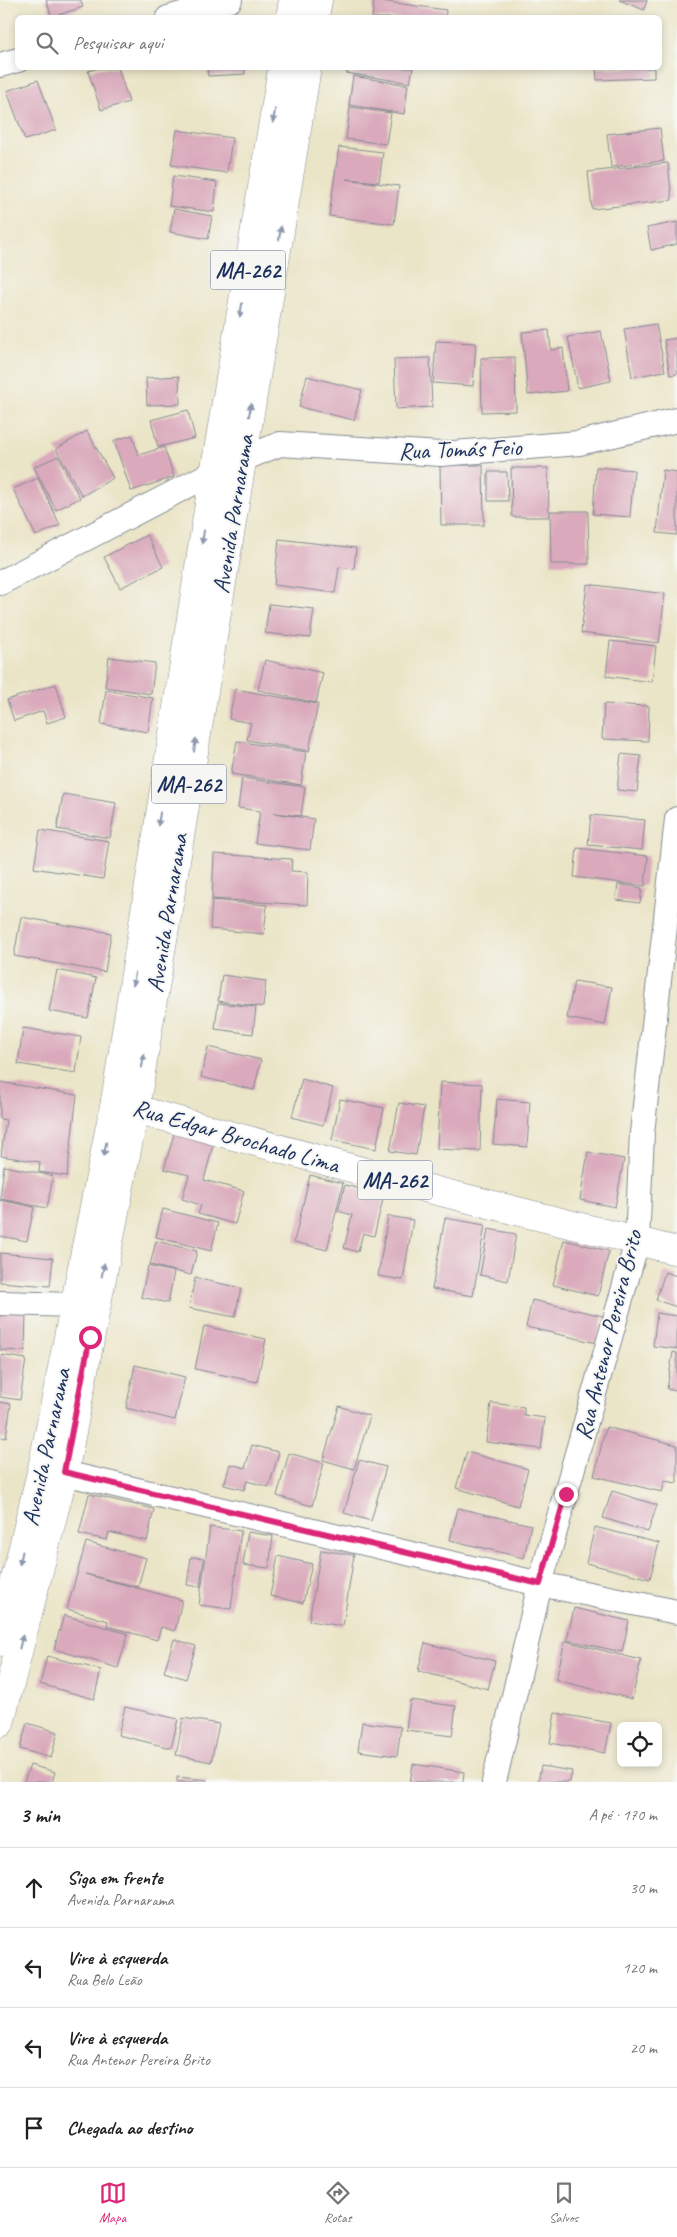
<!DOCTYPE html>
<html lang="pt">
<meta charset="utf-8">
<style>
body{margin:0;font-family:Caveat,sans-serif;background:#f2f2f2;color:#202124}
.controls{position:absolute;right:15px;bottom:15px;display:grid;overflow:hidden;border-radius:8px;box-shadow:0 2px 8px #0003}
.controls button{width:45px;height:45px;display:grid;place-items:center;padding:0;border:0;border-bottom:1px solid #e0e0e0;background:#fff;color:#202124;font:25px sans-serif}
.stop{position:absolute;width:15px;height:15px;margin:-11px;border:4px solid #db2777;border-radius:50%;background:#fff}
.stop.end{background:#db2777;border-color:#fff;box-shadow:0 1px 5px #0008}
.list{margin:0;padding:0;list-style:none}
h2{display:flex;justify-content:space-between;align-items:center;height:65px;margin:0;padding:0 20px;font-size:21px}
h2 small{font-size:16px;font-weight:400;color:#757577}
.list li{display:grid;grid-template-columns:32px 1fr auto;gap:15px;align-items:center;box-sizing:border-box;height:80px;padding:0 20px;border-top:1px solid #e0e0e0}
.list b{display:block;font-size:19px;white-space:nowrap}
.list p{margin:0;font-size:16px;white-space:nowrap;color:#757577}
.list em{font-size:16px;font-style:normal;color:#757577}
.icon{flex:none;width:28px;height:28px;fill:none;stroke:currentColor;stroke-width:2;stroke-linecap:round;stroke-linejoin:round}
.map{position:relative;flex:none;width:677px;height:1782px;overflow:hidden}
.search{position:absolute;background:#fff;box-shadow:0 2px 8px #0003;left:15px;right:15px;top:15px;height:55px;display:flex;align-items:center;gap:12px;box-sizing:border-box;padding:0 18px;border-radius:8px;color:#757577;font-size:19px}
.sheet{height:385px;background:#fff}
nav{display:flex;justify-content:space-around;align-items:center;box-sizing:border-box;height:70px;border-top:1px solid #e0e0e0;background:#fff;font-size:14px;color:#757577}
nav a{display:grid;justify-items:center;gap:2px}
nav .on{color:#db2777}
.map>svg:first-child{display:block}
</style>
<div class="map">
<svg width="677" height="1782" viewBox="0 0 677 1782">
<rect width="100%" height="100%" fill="#f6f6f2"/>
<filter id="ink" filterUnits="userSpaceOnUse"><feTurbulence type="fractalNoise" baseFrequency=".02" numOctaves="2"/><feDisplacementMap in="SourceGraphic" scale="10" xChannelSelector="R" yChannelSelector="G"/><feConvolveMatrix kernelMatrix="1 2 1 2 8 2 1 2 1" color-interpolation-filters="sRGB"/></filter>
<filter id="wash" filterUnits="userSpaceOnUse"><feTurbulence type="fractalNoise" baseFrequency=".0096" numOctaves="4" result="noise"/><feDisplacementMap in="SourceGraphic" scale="20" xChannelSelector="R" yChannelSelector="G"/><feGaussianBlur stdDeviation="1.12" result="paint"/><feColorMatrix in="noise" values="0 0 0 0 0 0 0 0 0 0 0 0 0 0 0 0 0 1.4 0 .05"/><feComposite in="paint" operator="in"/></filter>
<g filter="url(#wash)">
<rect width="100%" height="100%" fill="#ebe5c7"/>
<g id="blocks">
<g fill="#daaabc">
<path d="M46,0h35l2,7 -31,10z"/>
<path d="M374,0l72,10 -1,8h-73z"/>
<path d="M619,0h28l-3,10z"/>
<path d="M99,68h19l11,34 -28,8 -13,-39z"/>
<path d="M207,68h38v6l-37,2z"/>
<path d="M347,68h66l-3,15 -64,-10z"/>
<path d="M596,68h58v10l-57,2z"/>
<path d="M353,76l55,9 -4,29 -55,-9z"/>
<path d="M38,80l18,50 -31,10 -18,-49z"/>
<path d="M350,107l41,6 -5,31 -40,-5z"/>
<path d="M660,128l4,33 -53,6 -4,-33z"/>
<path d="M177,130l55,8 -5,35 -56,-8z"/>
<path d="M339,147l44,5 -4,30 -33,-3 53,7 -5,38 -65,-8z"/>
<path d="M668,163l4,37 -80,9 -4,-37z"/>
<path d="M173,176l44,6 -3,30 -45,-6z"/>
<path d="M174,209l38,7 -4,23 -38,-7z"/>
<path d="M677,222v22l-26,6 -4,-22z"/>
<path d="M656,324l9,47 -33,6 -8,-48z"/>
<path d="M549,330l2,20 12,-2 4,43 -39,4 -6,-63z"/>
<path d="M601,331l10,50 -33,7 -10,-51z"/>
<path d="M677,338v36l-7,1 -6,-35z"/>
<path d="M436,341l40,2 -3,43 -40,-3z"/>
<path d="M515,357l1,54 -34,1 -1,-54z"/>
<path d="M430,358l2,49 -36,2 -2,-50z"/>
<path d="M179,376l1,28 -33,1 -1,-27z"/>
<path d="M307,376l55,14 -8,30 -55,-13z"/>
<path d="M188,410l7,28 -37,9 -7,-27z"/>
<path d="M87,431l26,47 -31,18 -26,-47z"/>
<path d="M132,435l7,20 25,-8 10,30 -43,14 -17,-50z"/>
<path d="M58,456l22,42 -24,12 -22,-43z"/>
<path d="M440,465h43l1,60h-43z"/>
<path d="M596,467l38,3 -4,47 -37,-3z"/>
<path d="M511,468h37l1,49h-37z"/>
<path d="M663,470l14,2v63l-20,-2z"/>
<path d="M488,472h19l1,29h-20z"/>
<path d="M38,478l22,47 -24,11 -23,-47z"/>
<path d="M550,511h38l1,53h-38z"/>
<path d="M147,535l16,32 -43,21 -16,-31z"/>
<path d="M279,539l77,9 -2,21 -15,-2 -4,26 -61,-8z"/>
<path d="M587,584l78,10 -6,49 -78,-10z"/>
<path d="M269,604l45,5 -4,29 -45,-5z"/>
<path d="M610,641l46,5 -4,36 -46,-6z"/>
<path d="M109,657l46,6 -4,31 -46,-7z"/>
<path d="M265,660l58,13 -7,30 -58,-13z"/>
<path d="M56,684l10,33 -19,6 -4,-12 -29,10 -7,-21z"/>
<path d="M235,689l83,15 -9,47 -62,-11 4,-17 -22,-4z"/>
<path d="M106,690l47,8 -5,34 -47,-8z"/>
<path d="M604,704l45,2 -1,35 -46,-2z"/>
<path d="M237,741l69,11 -5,33 -70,-11z"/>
<path d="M621,754l20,2 -4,36 -20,-2z"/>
<path d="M242,778l63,9 -4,29 -27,-3 40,6 -4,31 -55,-7 5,-32 -22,-3z"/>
<path d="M63,794l53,9 -6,35 -53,-9z"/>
<path d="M591,815l54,5 -3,30 -54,-5z"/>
<path d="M40,830l69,11 -6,38 -69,-11z"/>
<path d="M577,848l71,8 -3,30 -71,-9z"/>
<path d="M214,854l78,5 -1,12 17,1 -1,33 -95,-6z"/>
<path d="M618,884l24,4 -2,15 -24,-3z"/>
<path d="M212,900l55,5 -3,29 -54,-5z"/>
<path d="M21,917l90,16 -6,39 -91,-16z"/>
<path d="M57,970l39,8 -8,40 -39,-7z"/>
<path d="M222,975l44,6 -3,26 -45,-6z"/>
<path d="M574,981l38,6 -7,38 -38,-7z"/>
<path d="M218,1003l38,4 -3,27 -38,-5z"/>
<path d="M23,1028l58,9 -5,36 -58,-9z"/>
<path d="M208,1047l53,13 -7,30 -53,-13z"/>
<path d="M302,1079l31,9 -10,37 -31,-8z"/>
<path d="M0,1082l77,13 -10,81 -28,-4 1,-10 -39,-6 5,-36 -6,-1z"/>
<path d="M440,1082l42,2 -2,67 -43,-2z"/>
<path d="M340,1099l44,9 -8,41 -44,-9z"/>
<path d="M497,1099l33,3 -3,45 -34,-3z"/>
<path d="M399,1103l25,4 -8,48 -26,-4z"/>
<path d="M174,1134l39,11 -9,35 40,11 -9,33 -37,-10 3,-9 -19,-6 7,-24 -25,-6z"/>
<path d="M588,1152l36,7 -9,48 -35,-7z"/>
<path d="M4,1166l49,10 -6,32 -47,-9z"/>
<path d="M310,1175l33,8 -16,67 -33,-8z"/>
<path d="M345,1185l39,10 -10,41 -11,-3 -5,19 -14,-4 8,-33 -14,-4z"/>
<path d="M0,1200l34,7 -7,34 -27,-5z"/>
<path d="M163,1209l55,14 -7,28 -55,-14z"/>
<path d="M388,1216l25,4 -10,60 -25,-4z"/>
<path d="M445,1218l40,7 -12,71 -41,-7z"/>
<path d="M488,1229l28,5 -8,47 -28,-6z"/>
<path d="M564,1240l45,11 -11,45 -45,-11z"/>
<path d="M156,1241l41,10 -6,24 -41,-10z"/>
<path d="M0,1253l53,5 -3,28 -50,-4z"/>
<path d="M148,1266l26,6 -6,31 -27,-6z"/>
<path d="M665,1272l12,4v31l-21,-7z"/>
<path d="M195,1278l46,10 -6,29 -46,-9z"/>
<path d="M532,1300l71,16 -6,27 -71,-16z"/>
<path d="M0,1311l26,1 -1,39 -25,-1z"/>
<path d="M657,1313l20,3v33l-24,-3z"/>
<path d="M204,1326l62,13 -9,43 -62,-13z"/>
<path d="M673,1352l4,1v38l-10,-2z"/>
<path d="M0,1355l26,4 -6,41 -20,-3z"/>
<path d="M135,1365l50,12 -10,43 -49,-12z"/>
<path d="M0,1402l11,2 -5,34 -6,-1z"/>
<path d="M491,1403l33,4v8l21,3 -4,31 -55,-7z"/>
<path d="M339,1406l31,10 -16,53 -31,-9z"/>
<path d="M606,1427l71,18v38l-12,-2 -3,11 -68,-16z"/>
<path d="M252,1445l27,7 -10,35 -22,-6 -3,9 -20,-5 6,-21 15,4z"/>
<path d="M467,1452l61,17 -10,37 -62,-18z"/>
<path d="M289,1453l35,10 -12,43 -35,-10z"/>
<path d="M359,1460l27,7 -15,54 -27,-8z"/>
<path d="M612,1491l45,14 -9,27 -45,-14z"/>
<path d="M89,1494l65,15 -7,32 -38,-9 -2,8 -28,-6z"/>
<path d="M458,1508l73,17 -7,33 -74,-18z"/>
<path d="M210,1527l31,4 -10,78 -32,-4z"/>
<path d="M595,1527l64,16 -9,36 -64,-16z"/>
<path d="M248,1532l25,4 -4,32 -26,-3z"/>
<path d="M86,1542l60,16 -8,29 -53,-13 97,26 -7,31 -14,-4 -4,13 -50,-14 1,-5 -41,-12z"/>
<path d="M321,1550l33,5 -11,71 -34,-5z"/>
<path d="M278,1556l34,8 -9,39 -33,-7z"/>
<path d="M191,1557l13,1 -4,29 -13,-2z"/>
<path d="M574,1608l55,13 -7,31 -55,-12z"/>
<path d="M64,1615l64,19 -10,34 -64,-19z"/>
<path d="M174,1639l22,7 -10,33 -22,-7z"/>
<path d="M565,1641l76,19 -9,39 -76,-19z"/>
<path d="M425,1643l70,18 -7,28 -70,-18z"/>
<path d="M47,1656l54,14 -7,29 -54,-15z"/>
<path d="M410,1700l46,6 -4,30 -46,-6z"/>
<path d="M125,1707l53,12 -7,29 -53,-13z"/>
<path d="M555,1713l56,10 -6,30 -55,-10z"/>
<path d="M183,1718l36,6 -8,38 -35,-7z"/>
<path d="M362,1722l39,5 -4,29 -39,-5z"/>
<path d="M27,1723l31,9 -7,26 -31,-9z"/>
<path d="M413,1764l51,8 -1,10h-53z"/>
<path d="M30,1765l25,7 -3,10h-28z"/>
<path d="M541,1766l31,5 -2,11h-32z"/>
<path d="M177,1777l30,3 -1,2h-29z"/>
</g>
</g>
</g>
<g filter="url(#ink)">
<use href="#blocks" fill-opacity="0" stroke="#838a92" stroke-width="1"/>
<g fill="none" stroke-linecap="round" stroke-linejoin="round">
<g stroke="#838a92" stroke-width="26">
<g id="street">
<path d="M168,18l62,-18"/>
<path d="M0,65l18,-5"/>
<path d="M243,459l37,-15 161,10 138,-11 98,-23"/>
<path d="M0,583l214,-111"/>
<path d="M0,1303l75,2"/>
<path d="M64,1473l476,111 137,28"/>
<path d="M494,1782l46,-198 97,-342 5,-109 35,-314"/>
</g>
</g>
<g stroke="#838a92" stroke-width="29">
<g id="secondary">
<path d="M0,1642l42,-174 73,-367"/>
<path d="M0,1723l64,-250 71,-364"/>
</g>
</g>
<g stroke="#838a92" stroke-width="29">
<g id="primary">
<path d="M290,18l3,-18"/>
<path d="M315,18l3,-18"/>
<path d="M282,68l-73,436 -94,597 20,8 278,76 264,66"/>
<path d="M135,1109l172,-1041"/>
</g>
</g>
<use href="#street" stroke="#fff" stroke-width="24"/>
<use href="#secondary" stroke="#fff" stroke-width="28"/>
<use href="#primary" stroke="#fff" stroke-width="28"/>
</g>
<defs><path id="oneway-solid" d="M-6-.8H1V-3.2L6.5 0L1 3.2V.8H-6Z" transform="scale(1.25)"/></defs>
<g fill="#8d97ae">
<use href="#oneway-solid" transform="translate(274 116) rotate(100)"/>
<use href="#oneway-solid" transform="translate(280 233) rotate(-81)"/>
<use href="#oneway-solid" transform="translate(241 310) rotate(100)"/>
<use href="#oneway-solid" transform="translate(250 410) rotate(-81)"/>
<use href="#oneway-solid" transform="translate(203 537) rotate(99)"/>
<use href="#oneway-solid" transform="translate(195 745) rotate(-81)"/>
<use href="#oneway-solid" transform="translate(159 819) rotate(99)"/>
<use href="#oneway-solid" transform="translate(134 979) rotate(99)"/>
<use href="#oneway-solid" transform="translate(143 1061) rotate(-81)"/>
<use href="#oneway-solid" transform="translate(105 1149) rotate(101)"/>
<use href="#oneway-solid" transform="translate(103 1270) rotate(-79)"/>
<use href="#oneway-solid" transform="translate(21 1558) rotate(103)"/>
<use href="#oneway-solid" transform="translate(21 1642) rotate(-76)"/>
</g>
</g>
<g fill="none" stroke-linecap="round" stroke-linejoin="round" filter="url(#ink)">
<path stroke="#db2777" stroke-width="6" d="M90,1337l-26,135 476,112 26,-90"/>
</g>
<g text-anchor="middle" stroke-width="4" stroke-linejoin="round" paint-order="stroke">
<g fill="#f6f6f2" stroke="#5d6b8a" stroke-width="1">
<rect x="210.5" y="250.5" width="75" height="39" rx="4"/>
<rect x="151.5" y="764.5" width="75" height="39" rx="4"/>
<rect x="357.5" y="1160.5" width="75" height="39" rx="4"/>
</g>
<g font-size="22" font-weight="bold" fill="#1b2f5e">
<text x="248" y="278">MA-262</text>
<text x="189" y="792">MA-262</text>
<text x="395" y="1188">MA-262</text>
</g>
<g font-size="24" fill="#1b2f5e" stroke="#f6f6f2">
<text transform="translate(460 449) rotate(-2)" y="8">Rua Tomás Feio</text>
<text transform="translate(233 514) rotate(-81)" y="8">Avenida Parnarama</text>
<text transform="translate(167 913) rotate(-81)" y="8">Avenida Parnarama</text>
<text transform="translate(236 1136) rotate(16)" y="8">Rua Edgar Brochado Lima</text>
<text transform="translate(608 1335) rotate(-76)" y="8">Rua Antenor Pereira Brito</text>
<text transform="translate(46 1447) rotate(-78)" y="8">Avenida Parnarama</text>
</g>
</g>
</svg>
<div class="controls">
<button><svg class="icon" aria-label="locate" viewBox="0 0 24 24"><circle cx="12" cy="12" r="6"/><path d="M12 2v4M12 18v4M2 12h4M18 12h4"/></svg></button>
</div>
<div class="stop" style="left:90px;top:1337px"></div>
<div class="stop end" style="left:566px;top:1494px"></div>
<div class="search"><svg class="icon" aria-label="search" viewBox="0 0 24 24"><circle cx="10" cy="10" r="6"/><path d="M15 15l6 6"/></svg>Pesquisar aqui</div>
</div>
<section class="sheet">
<h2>3 min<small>A pé · 170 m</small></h2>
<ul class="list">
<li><svg class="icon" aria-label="ahead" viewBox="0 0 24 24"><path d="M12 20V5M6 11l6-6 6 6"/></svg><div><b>Siga em frente</b><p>Avenida Parnarama</p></div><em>30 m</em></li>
<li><svg class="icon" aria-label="left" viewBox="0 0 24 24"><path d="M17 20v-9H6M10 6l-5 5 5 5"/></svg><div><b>Vire à esquerda</b><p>Rua Belo Leão</p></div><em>120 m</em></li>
<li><svg class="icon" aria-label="left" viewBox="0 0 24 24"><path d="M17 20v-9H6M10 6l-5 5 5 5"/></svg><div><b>Vire à esquerda</b><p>Rua Antenor Pereira Brito</p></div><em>20 m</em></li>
<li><svg class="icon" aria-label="arrive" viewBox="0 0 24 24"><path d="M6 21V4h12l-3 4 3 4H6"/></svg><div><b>Chegada ao destino</b></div></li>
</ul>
</section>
<nav>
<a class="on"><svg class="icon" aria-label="map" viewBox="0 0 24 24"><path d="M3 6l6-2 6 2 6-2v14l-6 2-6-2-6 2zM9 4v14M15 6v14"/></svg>Mapa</a>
<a><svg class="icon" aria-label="directions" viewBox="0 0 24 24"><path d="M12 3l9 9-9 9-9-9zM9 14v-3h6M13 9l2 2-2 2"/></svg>Rotas</a>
<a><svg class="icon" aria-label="saved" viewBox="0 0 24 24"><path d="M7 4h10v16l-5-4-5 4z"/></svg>Salvos</a>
</nav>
